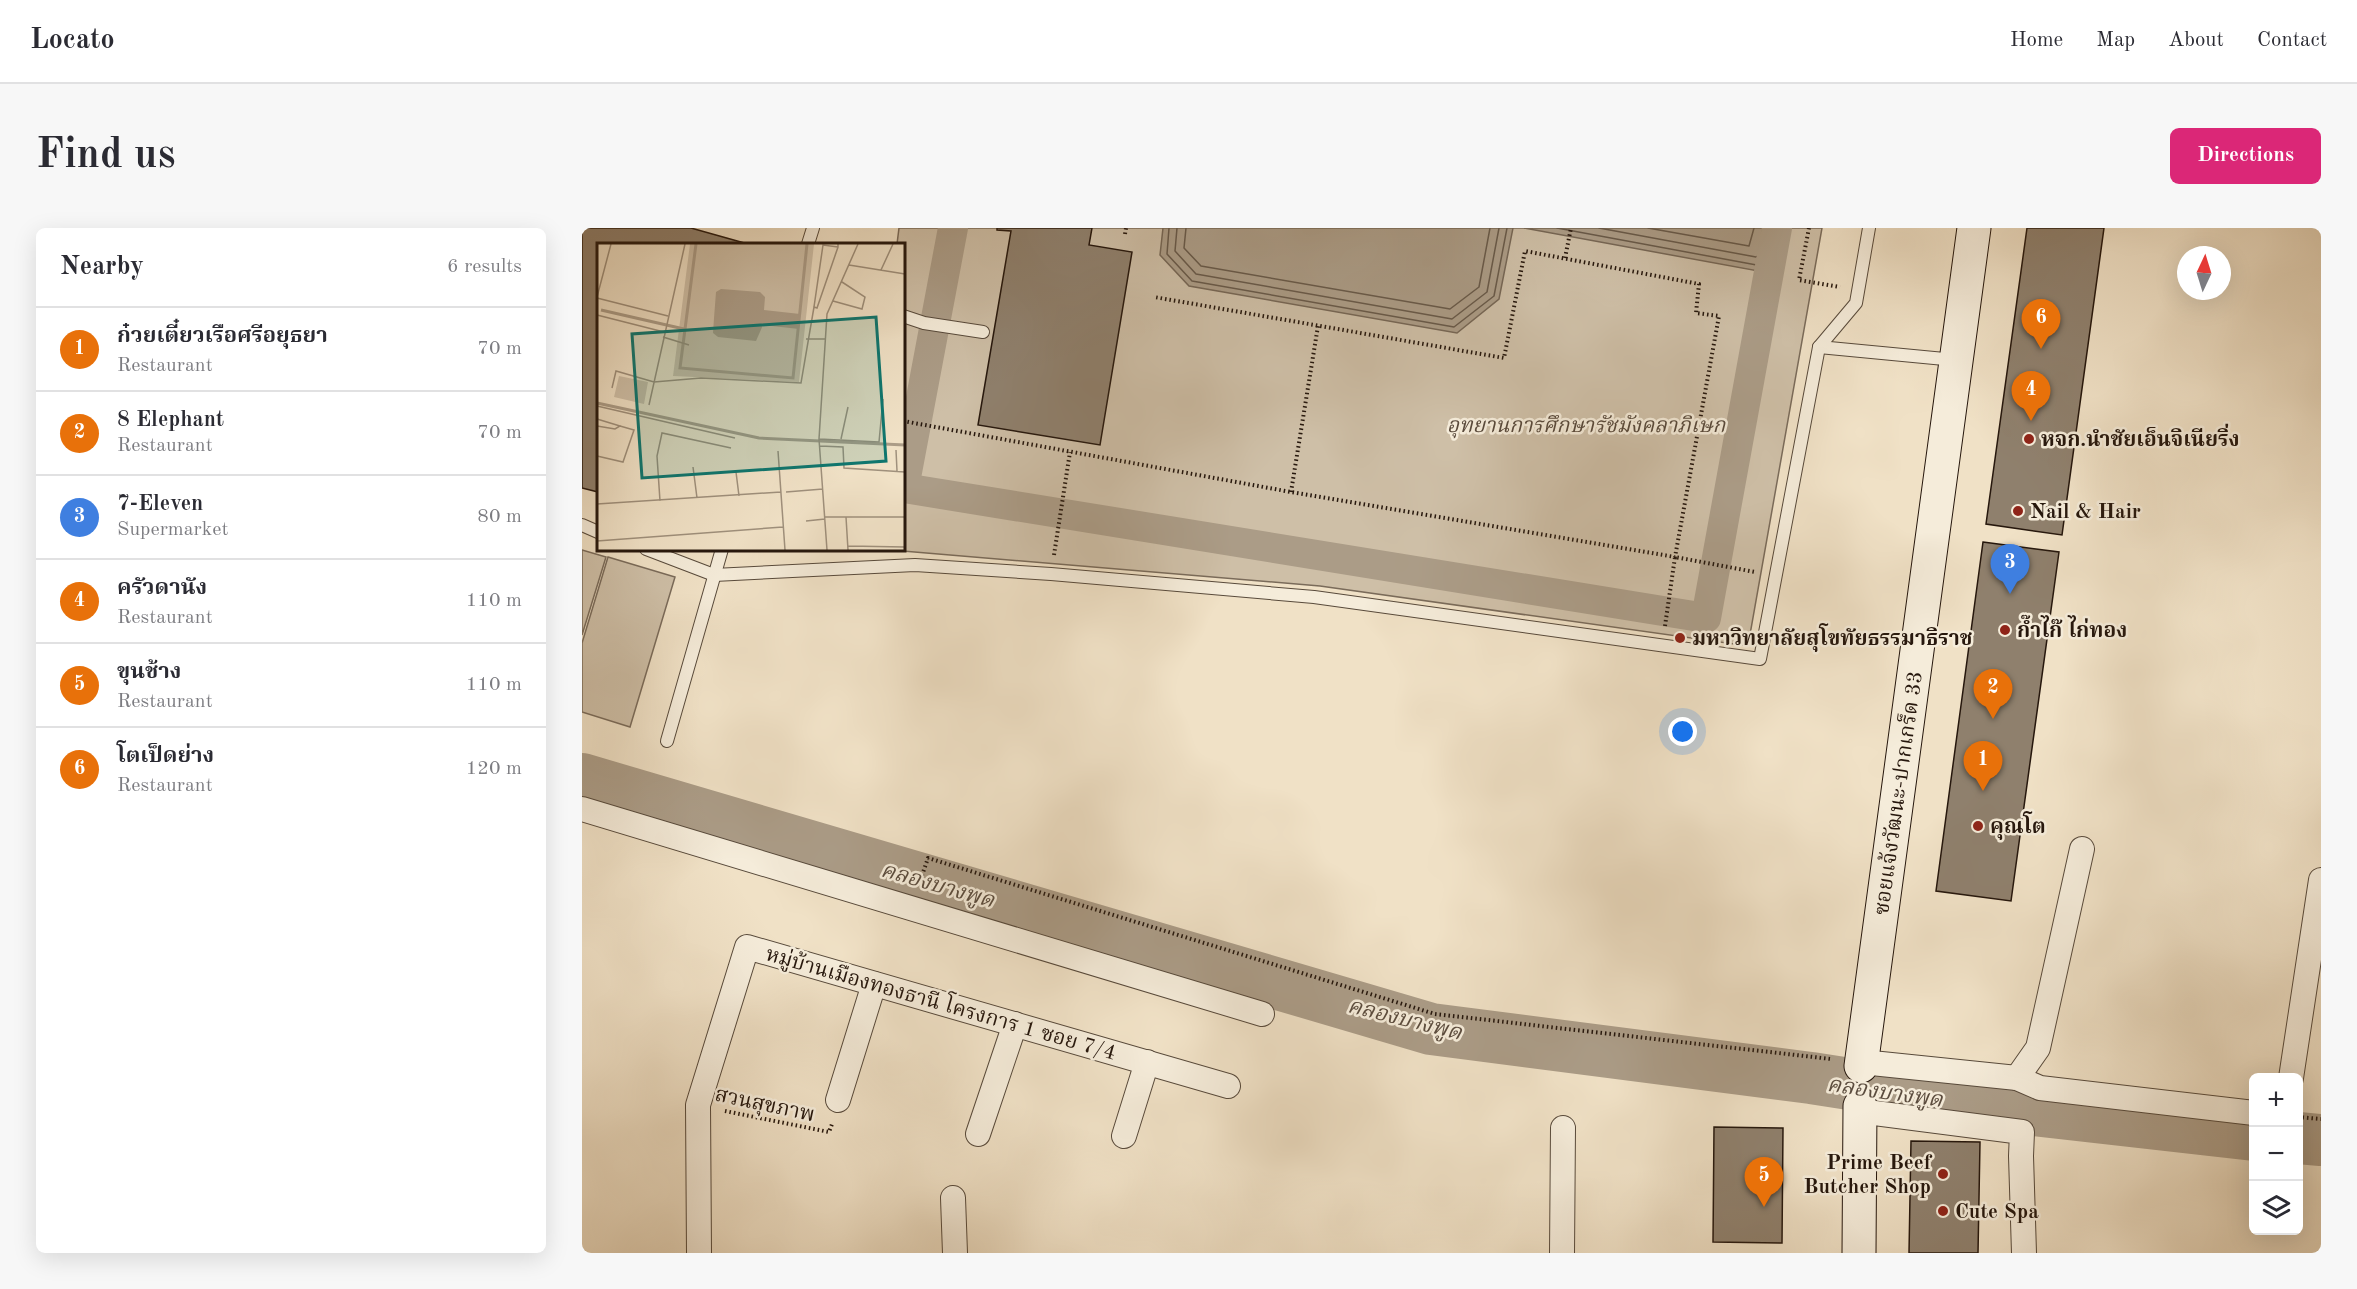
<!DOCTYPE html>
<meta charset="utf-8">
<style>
body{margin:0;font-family:"Old Standard TT","Noto Serif Thai",serif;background:#f7f7f7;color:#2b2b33}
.controls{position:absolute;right:18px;bottom:18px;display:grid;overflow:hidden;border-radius:9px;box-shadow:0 6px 24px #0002}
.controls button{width:54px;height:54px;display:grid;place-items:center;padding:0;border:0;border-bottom:2px solid #e1e1e2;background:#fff;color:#2b2b33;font:30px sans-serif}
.compass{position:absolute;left:1595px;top:18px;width:54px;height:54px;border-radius:50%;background:#fff;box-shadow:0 6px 24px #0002;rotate:4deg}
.you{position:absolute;left:1101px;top:504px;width:21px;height:21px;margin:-15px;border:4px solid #fff;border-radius:50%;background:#1a73e8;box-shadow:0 0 0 9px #1a73e833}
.badge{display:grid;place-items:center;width:39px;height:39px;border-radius:50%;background:#db2777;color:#fff;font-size:20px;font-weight:700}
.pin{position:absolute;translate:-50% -50px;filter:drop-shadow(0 2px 3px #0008)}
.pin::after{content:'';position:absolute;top:32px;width:21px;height:18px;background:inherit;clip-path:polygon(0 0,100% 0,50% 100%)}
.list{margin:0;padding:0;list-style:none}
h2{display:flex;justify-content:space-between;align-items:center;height:78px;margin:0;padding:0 24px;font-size:26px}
h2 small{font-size:20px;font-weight:400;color:#7c7c81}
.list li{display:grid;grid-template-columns:39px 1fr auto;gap:18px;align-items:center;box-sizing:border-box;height:84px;padding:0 24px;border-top:2px solid #e1e1e2}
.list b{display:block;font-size:22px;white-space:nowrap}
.list p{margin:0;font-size:20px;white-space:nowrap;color:#7c7c81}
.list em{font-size:20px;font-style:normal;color:#7c7c81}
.icon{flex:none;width:33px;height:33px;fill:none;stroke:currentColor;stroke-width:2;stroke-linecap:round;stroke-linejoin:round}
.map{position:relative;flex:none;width:1739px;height:1025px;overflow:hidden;border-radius:9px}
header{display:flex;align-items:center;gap:36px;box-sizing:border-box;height:84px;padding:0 30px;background:#fff;border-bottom:2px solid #e1e1e2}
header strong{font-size:28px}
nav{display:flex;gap:33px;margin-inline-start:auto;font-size:21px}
.intro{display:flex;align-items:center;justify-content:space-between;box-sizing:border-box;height:144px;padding:0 36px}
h1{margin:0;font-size:42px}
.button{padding:15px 27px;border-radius:9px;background:#db2777;color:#fff;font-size:21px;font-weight:700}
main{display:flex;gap:36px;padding:0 36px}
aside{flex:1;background:#fff;border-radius:9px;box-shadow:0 6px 24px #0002}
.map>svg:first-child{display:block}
</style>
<header>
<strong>Locato</strong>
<nav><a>Home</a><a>Map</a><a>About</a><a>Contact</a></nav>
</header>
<div class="intro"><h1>Find us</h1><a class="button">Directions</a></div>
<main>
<aside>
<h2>Nearby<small>6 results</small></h2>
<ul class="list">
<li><span class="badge" style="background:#e8710a">1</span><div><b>ก๋วยเตี๋ยวเรือศรีอยุธยา</b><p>Restaurant</p></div><em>70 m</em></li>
<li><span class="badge" style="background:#e8710a">2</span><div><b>8 Elephant</b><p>Restaurant</p></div><em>70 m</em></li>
<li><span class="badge" style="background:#3f7fe0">3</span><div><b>7-Eleven</b><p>Supermarket</p></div><em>80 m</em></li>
<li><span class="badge" style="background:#e8710a">4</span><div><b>ครัวดานัง</b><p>Restaurant</p></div><em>110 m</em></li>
<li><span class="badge" style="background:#e8710a">5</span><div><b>ขุนช้าง</b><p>Restaurant</p></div><em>110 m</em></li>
<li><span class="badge" style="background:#e8710a">6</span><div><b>โตเป็ดย่าง</b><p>Restaurant</p></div><em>120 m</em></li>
</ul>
</aside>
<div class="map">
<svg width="1739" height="1025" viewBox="0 0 1739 1025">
<rect width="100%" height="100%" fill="#f0e1c6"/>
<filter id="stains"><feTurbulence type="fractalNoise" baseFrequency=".00333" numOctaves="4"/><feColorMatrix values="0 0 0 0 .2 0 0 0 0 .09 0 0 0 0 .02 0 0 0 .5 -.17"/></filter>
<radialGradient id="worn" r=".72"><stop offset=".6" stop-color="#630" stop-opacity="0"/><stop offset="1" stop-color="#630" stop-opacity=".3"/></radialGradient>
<g fill="#cebfa7" stroke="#7a6b5a" stroke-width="1.5">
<path d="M317,0h923l-74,418 -428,-60 -441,-37h24v-305h-6z"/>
<path d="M0,322l24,7 -24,78z"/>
<path d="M26,329l67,20 -45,150 -48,-15v-69z"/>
</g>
<g fill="#ab9c87" stroke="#766756" stroke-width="1.5">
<path d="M581,0h350l-14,71 -42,34 -268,-47 -29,-31z"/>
<path d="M942,0h253l-8,45z"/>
</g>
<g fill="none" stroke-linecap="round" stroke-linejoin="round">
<g stroke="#685a4a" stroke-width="1.5">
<path d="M587,0l-2,26 25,27 262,46 40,-31 13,-68"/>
<path d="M595,0l-2,23 21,23 256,45 35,-27 12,-64"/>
<path d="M604,0l-2,20 17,18 249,43 29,-22 11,-59"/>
<path d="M975,0l205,38 3,-3 6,-35"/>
<path d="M1017,0l157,29 3,-2 4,-27"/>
<path d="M1066,0l101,18 5,-18"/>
</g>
<path stroke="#ab9c87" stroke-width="30" d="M371,0l-49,260 802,130 71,-390"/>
<g stroke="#ab9c87" stroke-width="52">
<path d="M0,551l849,250 380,49 161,25 282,32"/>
<path d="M1716,910l23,2"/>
</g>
</g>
<g fill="#8f806d" stroke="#26170d" stroke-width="1.5">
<path d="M0,0h109l57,16h-150v248l-16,-4z"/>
<path d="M415,0h95l-3,17 43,7 -32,193 -122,-20 33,-194 -14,-1z"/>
<path d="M1445,0h77l-42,307 -76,-11z"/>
<path d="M1401,314l76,10 -48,349 -75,-10z"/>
<path d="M1132,899l69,1 -1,115 -69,-1z"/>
<path d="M1329,913l69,1 -2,111h-69z"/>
</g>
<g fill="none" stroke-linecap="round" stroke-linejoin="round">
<g stroke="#584a3b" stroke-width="14">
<g id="lane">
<path d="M226,16l5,-16"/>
<path d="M321,88l21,7 59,9"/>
<path d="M1237,119l136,13"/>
<path d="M0,297l16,7"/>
<path d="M64,321l68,26 201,-10 136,9 263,23 446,62 59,-312 37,-44 13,-75"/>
<path d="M85,513l55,-192"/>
</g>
</g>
<g stroke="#584a3b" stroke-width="26">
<g id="street">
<path d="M0,581l680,205"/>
<path d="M1280,834l155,16 23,10 214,25"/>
<path d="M1435,850l21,-30 44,-199"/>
<path d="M1709,850l30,-198"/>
<path d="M256,872l36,-116"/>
<path d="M1277,883l163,21 -1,24 3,97"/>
<path d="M396,906l37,-110"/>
<path d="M542,908l23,-74"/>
<path d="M371,970l2,55"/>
<path d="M117,1025l-1,-148 49,-158 481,139"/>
<path d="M980,1025l1,-125"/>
</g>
</g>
<g stroke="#26170d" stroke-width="35">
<g id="secondary">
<path d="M1279,838l113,-838"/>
<path d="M1277,1025l1,-147"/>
</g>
</g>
<g stroke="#26170d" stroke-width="4" stroke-dasharray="1.5 3" stroke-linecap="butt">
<path d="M1227,0l-10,52 41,7"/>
<path d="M543,6l1,-6"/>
<path d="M983,30l6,-30"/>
<path d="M321,193l388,71 384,65 44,-241 -23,-3 3,-29 -174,-33 -21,107 -350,-61"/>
<path d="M709,264l27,-166"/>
<path d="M472,327l16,-103"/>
<path d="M1083,398l10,-69 80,15"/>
<path d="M337,656l9,-26 507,156 396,45"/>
<path d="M143,883l104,21 3,-8"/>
<path d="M1716,889l23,2"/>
</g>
<use href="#lane" stroke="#f5ecda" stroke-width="12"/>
<use href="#street" stroke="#f5ecda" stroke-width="24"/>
<use href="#secondary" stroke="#f5ecda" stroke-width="33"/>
</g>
<g fill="#8f2418" stroke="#f5ecda" stroke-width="2">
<circle cx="1447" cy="211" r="6"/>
<circle cx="1436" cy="283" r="6"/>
<circle cx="1423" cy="402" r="6"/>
<circle cx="1098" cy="410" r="6"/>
<circle cx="1396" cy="598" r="6"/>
<circle cx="1361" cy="946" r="6"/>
<circle cx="1361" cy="983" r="6"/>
</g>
<g text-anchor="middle" stroke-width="5" stroke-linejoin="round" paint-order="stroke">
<g font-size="21" font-style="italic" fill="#58493b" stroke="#f5ecda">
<text x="1004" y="204">อุทยานการศึกษารัชมังคลาภิเษก</text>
</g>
<g font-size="21" font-weight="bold" fill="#26170d" stroke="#f5ecda" text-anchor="start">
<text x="1459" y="218">หจก.นำชัยเอ็นจิเนียริ่ง</text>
<text x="1448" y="290">Nail &amp; Hair</text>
<text x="1435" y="409">ก๊ำไก๊ ไก่ทอง</text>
<text x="1110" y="417">มหาวิทยาลัยสุโขทัยธรรมาธิราช</text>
<text x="1408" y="605">คุณโต</text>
<text x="1349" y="941" text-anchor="end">Prime Beef<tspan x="1349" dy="24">Butcher Shop</tspan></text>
<text x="1373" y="990">Cute Spa</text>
</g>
<g font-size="21" fill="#26170d" stroke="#f5ecda">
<text transform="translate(1316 565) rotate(-82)" y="7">ซอยแจ้งวัฒนะ-ปากเกร็ด 33</text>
<text transform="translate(359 775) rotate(16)" y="7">หมู่บ้านเมืองทองธานี โครงการ 1 ซอย 7/4</text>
<text transform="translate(183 876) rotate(12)" y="7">สวนสุขภาพ</text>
</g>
<g font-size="22" font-style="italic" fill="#5b4c3e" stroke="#f5ecda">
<text transform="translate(356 656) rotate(16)" y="8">คลองบางพูด</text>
<text transform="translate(823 790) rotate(14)" y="8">คลองบางพูด</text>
<text transform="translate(1303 863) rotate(8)" y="8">คลองบางพูด</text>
</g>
</g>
<g transform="translate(15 15)">
<rect width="308" height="308" fill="#f0e1c6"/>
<path d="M93,1h124l-15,138 -126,-6zM22,133l29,6 -4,22 -30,-7z" fill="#cebfa7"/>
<path d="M124,46l39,3 5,5 -1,13 36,4 -1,15 -36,-4 -7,16 -38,-4 -5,-4 1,-15 2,-26z" fill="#ab9c87"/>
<path fill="none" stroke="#ab9c87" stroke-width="3" d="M99,1l-16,124 113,10 14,-134M4,67l83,19M0,160l162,35 146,7"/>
<path fill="none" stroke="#9f907c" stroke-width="1.5" d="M241,4l-15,-2 -9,62 3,1 21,-61v-3M252,22l56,9M284,27l12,-26M0,54l14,-53M0,55l71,18M236,58l29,8 3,-12 -23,-15M0,72l67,17M66,94l26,8M209,96h20M15,145l4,-17 38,11 47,-4 100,5 13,-76M52,162l36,-161M0,163l138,32M0,176l23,7 -5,3 -18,-3M222,196l60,3 4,-43M244,196l7,-32M223,203l23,1 1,21 61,4M299,207l1,21M181,208l7,99M0,213l26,6 11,-32 -14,-4M96,224l4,31M139,229l3,24M189,249l37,-3M63,258l-3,-45 5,-23 69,15M0,261l184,-12M228,274h80M249,274l2,33M209,278l19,-2M0,298l186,-14M251,303l57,1M230,307l-8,-111 8,-125 31,-70"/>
<path fill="#0f766e" fill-opacity="0.15" stroke="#0f766e" stroke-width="3" d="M279,74l10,144 -244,17 -10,-144z"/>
<rect width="308" height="308" fill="none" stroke="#26170d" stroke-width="3"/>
</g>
<rect width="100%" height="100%" filter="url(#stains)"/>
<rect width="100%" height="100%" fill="url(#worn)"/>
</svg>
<div class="controls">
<button>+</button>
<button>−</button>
<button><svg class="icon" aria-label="layers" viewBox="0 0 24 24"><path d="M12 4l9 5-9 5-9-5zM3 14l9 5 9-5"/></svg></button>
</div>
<svg class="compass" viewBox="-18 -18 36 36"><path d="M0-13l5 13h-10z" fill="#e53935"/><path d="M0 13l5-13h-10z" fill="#7c7c81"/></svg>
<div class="you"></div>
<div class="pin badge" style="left:1401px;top:563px;background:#e8710a">1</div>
<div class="pin badge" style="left:1411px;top:491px;background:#e8710a">2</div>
<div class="pin badge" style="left:1428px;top:366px;background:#3f7fe0">3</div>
<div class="pin badge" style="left:1449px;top:193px;background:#e8710a">4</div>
<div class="pin badge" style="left:1182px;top:979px;background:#e8710a">5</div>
<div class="pin badge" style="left:1459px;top:121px;background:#e8710a">6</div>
</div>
</main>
